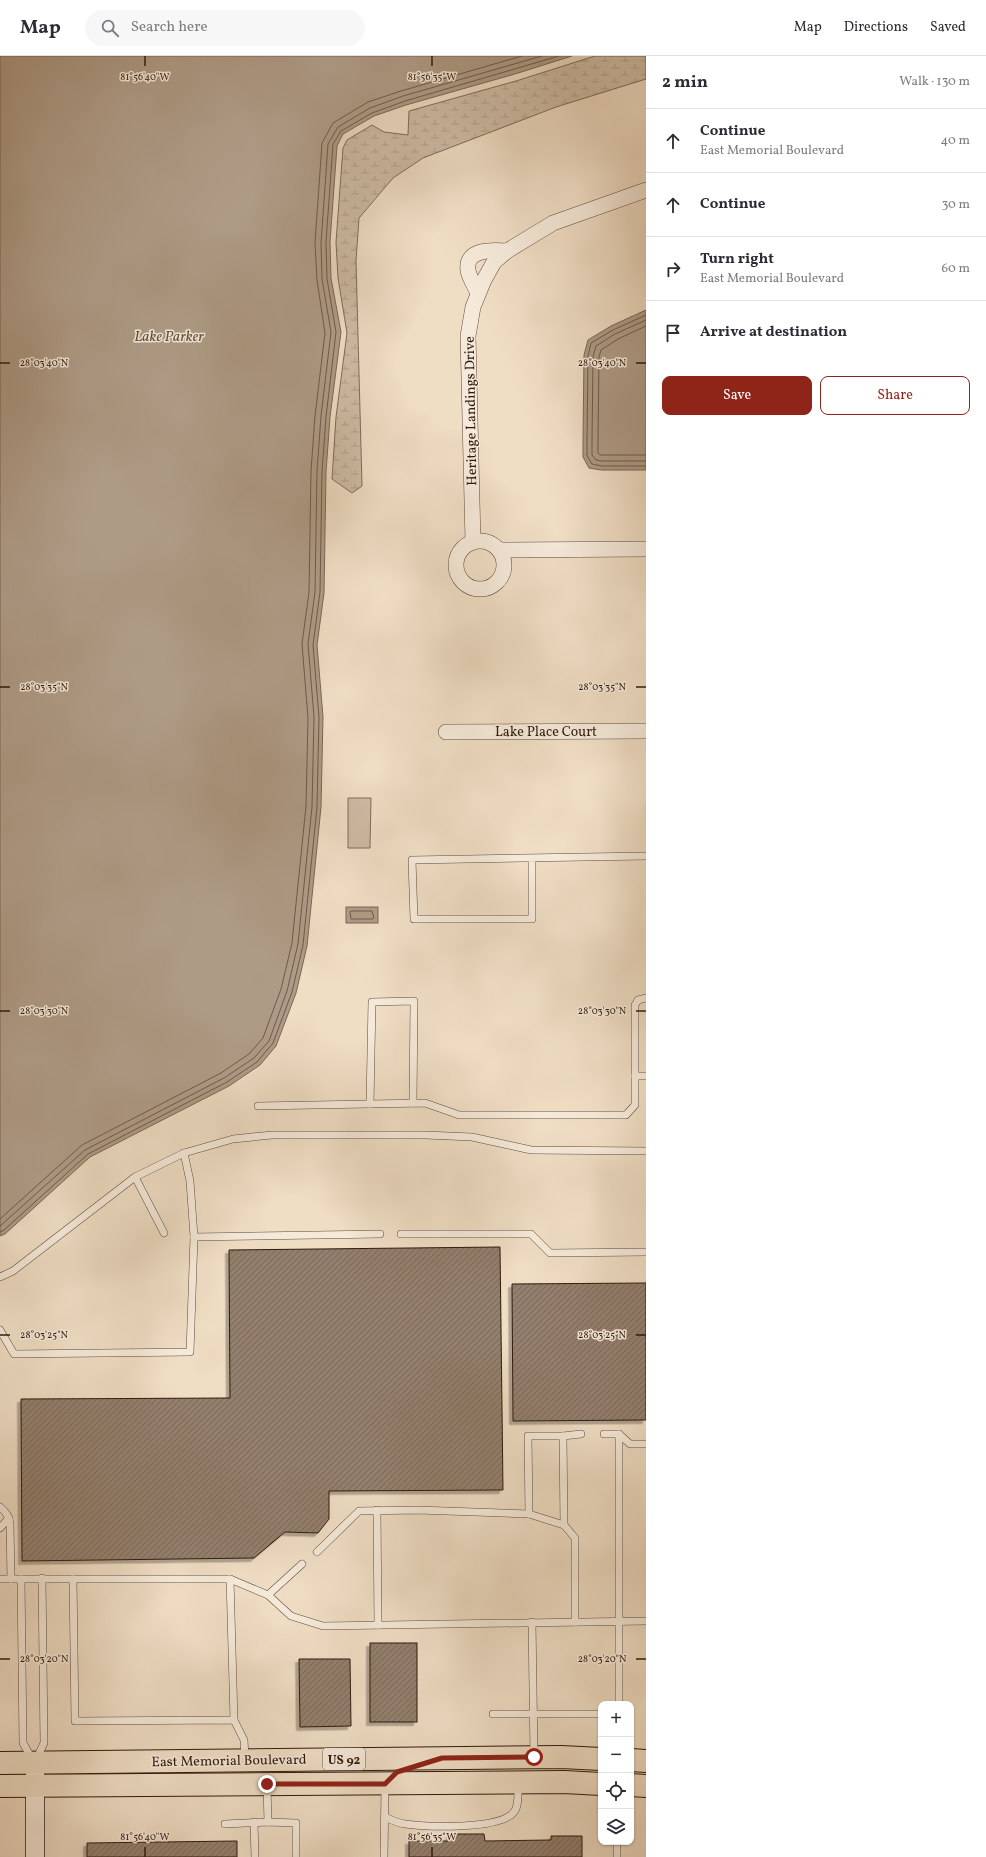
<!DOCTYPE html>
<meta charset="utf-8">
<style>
body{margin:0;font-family:Vollkorn,serif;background:#f7f7f7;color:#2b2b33}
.controls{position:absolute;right:12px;bottom:12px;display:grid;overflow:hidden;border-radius:8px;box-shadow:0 1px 3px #0004}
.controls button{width:36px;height:36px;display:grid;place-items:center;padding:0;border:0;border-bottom:1px solid #e1e1e2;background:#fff;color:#2b2b33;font:20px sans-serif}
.stop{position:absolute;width:12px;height:12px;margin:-9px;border:3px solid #8f2418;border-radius:50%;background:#fff}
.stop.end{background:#8f2418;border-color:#fff;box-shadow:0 1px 4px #0008}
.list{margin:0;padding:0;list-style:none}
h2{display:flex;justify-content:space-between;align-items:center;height:52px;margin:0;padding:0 16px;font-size:17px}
h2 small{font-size:13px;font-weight:400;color:#7c7c81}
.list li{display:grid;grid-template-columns:26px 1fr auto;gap:12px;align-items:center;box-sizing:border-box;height:64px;padding:0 16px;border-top:1px solid #e1e1e2}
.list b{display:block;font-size:15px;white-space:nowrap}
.list p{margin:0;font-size:13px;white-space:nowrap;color:#7c7c81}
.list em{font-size:13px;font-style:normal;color:#7c7c81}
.actions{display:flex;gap:8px;padding:12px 16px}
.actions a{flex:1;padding:9px 0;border:1px solid #8f2418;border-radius:8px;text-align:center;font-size:14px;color:#8f2418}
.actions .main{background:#8f2418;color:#fff}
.icon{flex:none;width:22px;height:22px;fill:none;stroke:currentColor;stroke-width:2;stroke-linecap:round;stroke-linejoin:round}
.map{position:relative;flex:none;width:646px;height:1801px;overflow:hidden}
header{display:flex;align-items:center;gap:24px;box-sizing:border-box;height:56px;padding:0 20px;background:#fff;border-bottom:1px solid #e1e1e2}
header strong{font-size:19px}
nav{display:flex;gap:22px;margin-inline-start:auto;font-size:14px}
.search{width:280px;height:36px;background:#f7f7f7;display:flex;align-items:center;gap:10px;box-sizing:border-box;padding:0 14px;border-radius:22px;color:#7c7c81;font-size:15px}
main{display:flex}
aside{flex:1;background:#fff}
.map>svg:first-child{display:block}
</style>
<header>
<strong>Map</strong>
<div class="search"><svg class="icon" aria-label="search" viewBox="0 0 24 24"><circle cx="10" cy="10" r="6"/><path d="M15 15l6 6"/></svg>Search here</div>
<nav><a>Map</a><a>Directions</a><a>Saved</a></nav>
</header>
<main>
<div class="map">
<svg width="646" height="1801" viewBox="0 0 646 1801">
<defs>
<pattern id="wetland-marsh" width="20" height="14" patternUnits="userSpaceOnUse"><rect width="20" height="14" fill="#cebca5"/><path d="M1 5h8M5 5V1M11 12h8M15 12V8" fill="none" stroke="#b1a18d"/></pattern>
<pattern id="building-hatch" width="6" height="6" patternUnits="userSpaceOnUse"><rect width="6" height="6" fill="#937f6d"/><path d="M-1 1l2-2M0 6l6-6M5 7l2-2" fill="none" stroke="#786758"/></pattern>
<filter id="shadow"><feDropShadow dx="-3.5" dy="3.5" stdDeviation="0" flood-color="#0004"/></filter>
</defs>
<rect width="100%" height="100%" fill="#efddc4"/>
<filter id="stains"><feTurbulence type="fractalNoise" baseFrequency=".005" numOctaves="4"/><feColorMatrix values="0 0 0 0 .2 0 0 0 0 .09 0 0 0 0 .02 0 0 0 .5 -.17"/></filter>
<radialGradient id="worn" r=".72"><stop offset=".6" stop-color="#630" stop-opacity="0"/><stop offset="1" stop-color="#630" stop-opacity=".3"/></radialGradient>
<path fill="#cebca5" stroke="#7e6b5a" d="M348,742h23l-1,50h-22z"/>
<path fill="url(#wetland-marsh)" stroke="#7e6b5a" d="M595,0h51v23l-90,28 -133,51 -30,20 -34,40 -3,43 6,225 -10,7 -20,-14 4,-62 11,-84 -9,-55 -2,-36 7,-94 4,-8 25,-15 12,7 24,3 1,-24 107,-30z"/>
<g fill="#ae9b86" stroke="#7b6756">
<path d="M0,0h572l-57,18 -109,31 -32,11 -31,18 -6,12 -7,96 1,36 10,54 -11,85 -4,55 -2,121 -7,52 6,72 -2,90 -14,139 -11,47 -20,53 -16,19 -31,21 -139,71 -85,77 -5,2z"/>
<path d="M646,254v160h-45l-12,-2 -6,-11v-15l1,-87 4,-15 23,-14z"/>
<rect x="346" y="851" width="32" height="16"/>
</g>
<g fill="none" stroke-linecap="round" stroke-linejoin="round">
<g stroke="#6e5a4a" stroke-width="1">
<path d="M646,259l-33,15 -22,13 -3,13 -1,86v14l5,8 10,2h44"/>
<path d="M646,264l-31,14 -19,12 -3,11 -1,85v13l4,5 6,1h44"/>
<path d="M646,270l-28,13 -17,11 -2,7 -1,85v11l2,2h46"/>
<path d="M352,855h20l2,7 -2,1h-21l-1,-7z"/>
<path d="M0,1163l82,-74 139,-72 28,-19 14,-16 18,-49 11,-46 14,-137 2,-88 -6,-74 7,-52 2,-121 4,-55 10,-83 -8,-53 -2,-37 7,-100 11,-20 35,-21 33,-11 121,-35"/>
<path d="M0,1170l85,-76 139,-72 30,-20 15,-17 18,-50 11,-47 14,-137 2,-90 -6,-73 7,-52 2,-121 4,-55 10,-84 -9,-53 -1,-36 7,-99 10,-17 32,-19 33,-12 139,-40"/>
<path d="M0,1176l4,-2 84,-76 139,-72 30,-20 16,-19 19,-51 11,-47 14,-138 2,-90 -6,-72 7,-53 2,-120 4,-55 10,-85 -9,-53 -1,-37 7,-98 8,-13 31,-18 33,-12 154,-45"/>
</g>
</g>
<g fill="url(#building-hatch)" stroke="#2f1a0e" filter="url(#shadow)">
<path d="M500,1191l3,243 -174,1v28l-11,14 -33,-1 -31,26 -232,3 -1,-162 209,-1 -1,-148z"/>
<path d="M646,1227v137l-133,1 -1,-137z"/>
<rect x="370" y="1587" width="47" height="79"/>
<path d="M299,1603h51l1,67 -51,1z"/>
<path d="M450,1778h34l1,7 66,-1v-4h31v21h-173v-16h41z"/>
<path d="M237,1785v16h-150v-14z"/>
</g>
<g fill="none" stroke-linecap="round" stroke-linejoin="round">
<g stroke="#5f4b3c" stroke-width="8">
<g id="service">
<path d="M532,802v61h-118l-2,-59 234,-4"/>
<path d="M635,1020h11"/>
<path d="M370,1048l2,-102 42,-1 -1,102"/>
<path d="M258,1050l167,-3 34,12h167l9,-10v-100l3,-5 8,-2"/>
<path d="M184,1097l6,28 4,56 186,-3"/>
<path d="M135,1121l29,56"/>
<path d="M401,1178h130l19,19 96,-1"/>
<path d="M0,1221l13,-6 122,-94 49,-24 49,-14 39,-4h154l46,2 59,13 115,1"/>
<path d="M0,1274l14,24 176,-2 4,-115"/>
<path d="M604,1378h15l11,10h16"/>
<path d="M563,1380l18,-2"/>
<path d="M0,1451c6,5 9,9 10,17l1,55"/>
<path d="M377,1454l1,115"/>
<path d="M529,1458l-1,-78h35l1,89"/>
<path d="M0,1472l9,-10"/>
<path d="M317,1496l42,-41 59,-1 111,4 35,11 11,13v84"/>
<path d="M0,1523h73l2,142 159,-1 10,20 1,18"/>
<path d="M21,1523l2,164 9,16"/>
<path d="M73,1523h157l38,16 23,21 32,10 323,-5"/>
<path d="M230,1523l4,141"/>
<path d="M268,1539l34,-31"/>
<path d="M532,1566l2,133"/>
<path d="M619,1648v-270"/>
<path d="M493,1658h108"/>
<path d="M36,1704l8,-17 -2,-165"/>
<path d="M267,1731l1,35"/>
<path d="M385,1761c6,3 13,6 20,7 22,3 95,6 109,-12 5,-6 4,-19 4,-27"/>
<path d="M254,1766l1,35"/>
<path d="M225,1768l43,-2 28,1v34"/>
<path d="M617,1786v15"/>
<path d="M384,1801l1,-71"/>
</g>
</g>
<g stroke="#5f4b3c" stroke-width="16">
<g id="minor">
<path d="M478,237c-3,-7 -9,-15 -10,-23 -3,-22 26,-20 39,-19"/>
<circle cx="480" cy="509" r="24"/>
<path d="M473,486l-5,-206 5,-29 11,-27 10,-18 13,-11 46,-28 93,-33"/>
<path d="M499,494l147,-1"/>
<path d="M446,676l200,-1"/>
</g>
</g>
<g stroke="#5f4b3c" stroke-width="20">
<path id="tertiary" d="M35,1706v95"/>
</g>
<g stroke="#2f1a0e" stroke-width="24">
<g id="primary">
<path d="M631,1704l15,1"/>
<path d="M0,1707l561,-6 40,2"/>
<path d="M631,1729l15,1"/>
<path d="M0,1730l564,-4 37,2"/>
</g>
</g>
<use href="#service" stroke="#f5e9d9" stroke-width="7"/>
<use href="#minor" stroke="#f5e9d9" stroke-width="15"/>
<use href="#tertiary" stroke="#f5e9d9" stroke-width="18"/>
<use href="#primary" stroke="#efddc4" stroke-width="22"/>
</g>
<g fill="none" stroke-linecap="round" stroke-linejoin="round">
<path stroke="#8f2418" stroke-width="5" d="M267,1728h118l12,-12 45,-14 92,-1"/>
</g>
<path fill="none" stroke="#2f1a0e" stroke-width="1.5" d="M145,0v10M432,0v10M0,307h10M636,307h10M0,631h10M636,631h10M0,955h10M636,955h10M0,1279h10M636,1279h10M0,1603h10M636,1603h10M145,1791v10M432,1791v10"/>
<g text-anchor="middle" stroke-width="3" stroke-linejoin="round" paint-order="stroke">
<rect fill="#f5e9d9" stroke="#6a584b" stroke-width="1" x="323" y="1692" width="42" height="22" rx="3"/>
<g font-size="13" font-weight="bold" fill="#2f1a0e">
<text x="344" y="1708">US 92</text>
</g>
<g font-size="14" fill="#2f1a0e" stroke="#f5e9d9">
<text transform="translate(470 355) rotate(-91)" y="5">Heritage Landings Drive</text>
<text x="546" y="680">Lake Place Court</text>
<text transform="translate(229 1704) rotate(-1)" y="5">East Memorial Boulevard</text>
</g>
<g font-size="15" font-style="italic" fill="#624e3e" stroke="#f5e9d9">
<text x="169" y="285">Lake Parker</text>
</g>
</g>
<g font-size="10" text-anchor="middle" fill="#2f1a0e" stroke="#f5e9d9" stroke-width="3" stroke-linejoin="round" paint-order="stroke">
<text x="145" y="24">81°56'40"W</text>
<text x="432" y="24">81°56'35"W</text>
<text x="44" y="310">28°03'40"N</text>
<text x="602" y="310">28°03'40"N</text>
<text x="44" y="634">28°03'35"N</text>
<text x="602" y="634">28°03'35"N</text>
<text x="44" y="958">28°03'30"N</text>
<text x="602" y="958">28°03'30"N</text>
<text x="44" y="1282">28°03'25"N</text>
<text x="602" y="1282">28°03'25"N</text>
<text x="44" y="1606">28°03'20"N</text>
<text x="602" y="1606">28°03'20"N</text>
<text x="145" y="1784">81°56'40"W</text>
<text x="432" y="1784">81°56'35"W</text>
</g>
<rect width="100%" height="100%" filter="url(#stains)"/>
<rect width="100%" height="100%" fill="url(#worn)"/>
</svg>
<div class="controls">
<button>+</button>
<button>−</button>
<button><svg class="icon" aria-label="locate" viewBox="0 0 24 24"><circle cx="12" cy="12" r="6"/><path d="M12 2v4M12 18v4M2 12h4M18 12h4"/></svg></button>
<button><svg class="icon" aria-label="layers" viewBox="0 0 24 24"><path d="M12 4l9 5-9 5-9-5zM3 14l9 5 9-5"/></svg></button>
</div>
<div class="stop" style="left:534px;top:1701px"></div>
<div class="stop end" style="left:267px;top:1728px"></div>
</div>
<aside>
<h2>2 min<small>Walk · 130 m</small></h2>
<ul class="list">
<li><svg class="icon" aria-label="ahead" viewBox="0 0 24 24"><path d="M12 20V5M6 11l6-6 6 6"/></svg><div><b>Continue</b><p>East Memorial Boulevard</p></div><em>40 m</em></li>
<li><svg class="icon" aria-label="ahead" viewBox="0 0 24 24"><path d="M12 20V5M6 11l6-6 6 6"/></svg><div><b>Continue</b></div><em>30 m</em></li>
<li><svg class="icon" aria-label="right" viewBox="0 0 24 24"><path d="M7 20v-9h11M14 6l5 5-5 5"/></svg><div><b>Turn right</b><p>East Memorial Boulevard</p></div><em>60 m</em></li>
<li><svg class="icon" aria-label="arrive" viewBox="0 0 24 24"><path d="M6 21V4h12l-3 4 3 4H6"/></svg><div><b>Arrive at destination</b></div></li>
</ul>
<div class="actions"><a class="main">Save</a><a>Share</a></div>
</aside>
</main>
